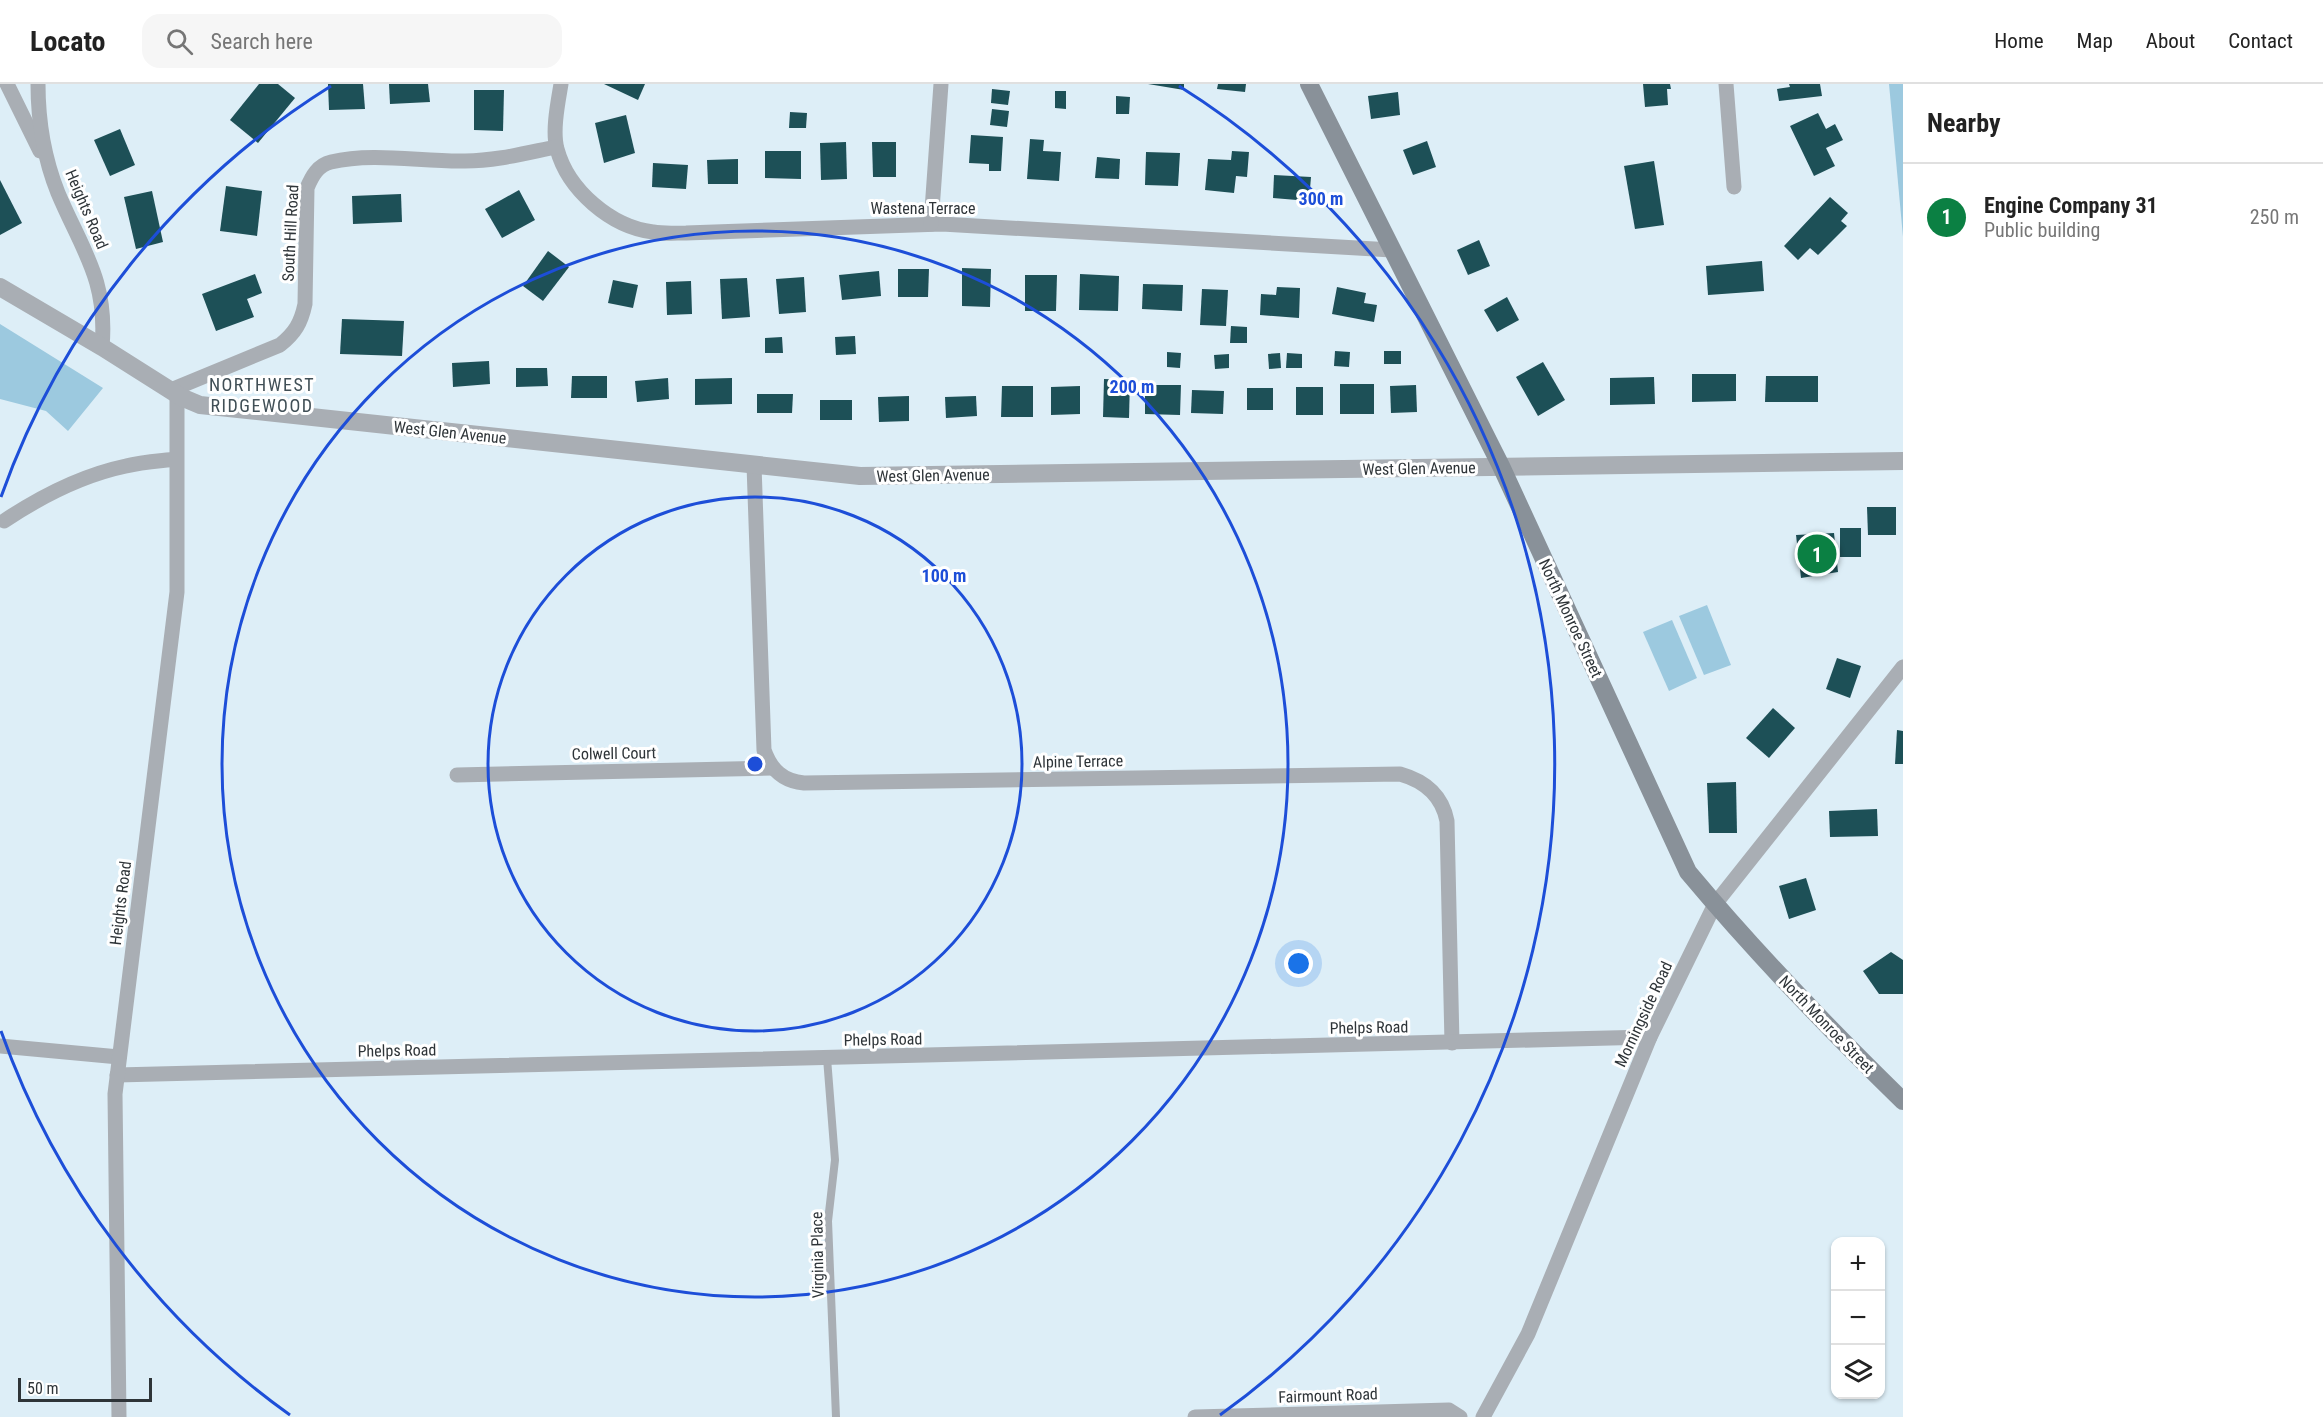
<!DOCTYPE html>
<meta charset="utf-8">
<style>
body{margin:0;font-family:"Roboto Condensed",sans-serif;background:#f6f6f6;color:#222}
.controls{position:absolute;right:18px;bottom:18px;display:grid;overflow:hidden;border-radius:12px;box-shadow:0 2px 4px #0004}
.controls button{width:54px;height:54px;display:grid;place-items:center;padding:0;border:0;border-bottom:2px solid #e0e0e0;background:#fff;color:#222;font:30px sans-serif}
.scale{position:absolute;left:18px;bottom:15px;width:134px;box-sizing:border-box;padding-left:6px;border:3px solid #2e3438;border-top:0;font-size:16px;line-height:21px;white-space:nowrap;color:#2e3438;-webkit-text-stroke:4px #fff;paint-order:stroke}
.you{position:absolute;left:1299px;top:880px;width:21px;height:21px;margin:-15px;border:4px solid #fff;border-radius:50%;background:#1a73e8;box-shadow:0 0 0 9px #1a73e833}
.badge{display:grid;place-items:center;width:39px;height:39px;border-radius:50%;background:#0b8043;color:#fff;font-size:20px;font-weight:700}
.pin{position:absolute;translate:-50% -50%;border:3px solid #fff;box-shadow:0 2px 6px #0006}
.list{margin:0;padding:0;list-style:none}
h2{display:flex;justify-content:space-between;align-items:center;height:78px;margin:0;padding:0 24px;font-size:26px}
h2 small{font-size:20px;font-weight:400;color:#767676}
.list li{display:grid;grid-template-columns:39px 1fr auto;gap:18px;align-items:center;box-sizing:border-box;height:108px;padding:0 24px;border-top:2px solid #e0e0e0}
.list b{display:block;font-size:22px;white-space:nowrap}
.list p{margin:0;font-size:20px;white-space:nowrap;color:#767676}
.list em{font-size:20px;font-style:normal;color:#767676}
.icon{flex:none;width:33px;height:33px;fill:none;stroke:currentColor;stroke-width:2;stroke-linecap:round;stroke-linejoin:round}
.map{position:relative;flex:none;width:1903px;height:1333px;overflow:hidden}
header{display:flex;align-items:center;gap:36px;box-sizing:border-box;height:84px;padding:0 30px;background:#fff;border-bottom:2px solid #e0e0e0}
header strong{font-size:28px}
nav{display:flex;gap:33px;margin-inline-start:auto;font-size:21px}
.search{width:420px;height:54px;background:#f6f6f6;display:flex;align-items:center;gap:15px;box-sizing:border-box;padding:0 21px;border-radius:18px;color:#767676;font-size:22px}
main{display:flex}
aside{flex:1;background:#fff}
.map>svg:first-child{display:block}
</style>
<header>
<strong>Locato</strong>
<div class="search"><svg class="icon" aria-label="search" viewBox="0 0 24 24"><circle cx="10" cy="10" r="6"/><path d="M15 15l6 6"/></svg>Search here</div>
<nav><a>Home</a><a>Map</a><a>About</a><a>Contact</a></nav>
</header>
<main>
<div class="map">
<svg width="1903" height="1333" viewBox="0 0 1903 1333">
<rect width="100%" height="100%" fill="#ddeef7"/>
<g fill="#9cc9df">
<path d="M1889,0h14v153z"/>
<path d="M0,240l103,64 -35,43 -22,-20 -46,-12z"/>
<path d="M1707,521l24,60 -27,10 -25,-59z"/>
<path d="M1672,536l25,58 -28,13 -26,-59z"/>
</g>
<g fill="#1d5057">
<path d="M259,0h19l17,14 -37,45 -28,-23z"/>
<path d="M328,0h35l2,25 -36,1z"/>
<path d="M389,0h39l2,18 -40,2z"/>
<path d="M604,0h41l-7,16z"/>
<path d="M1148,0h36v6z"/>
<path d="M1218,0h28l-1,8 -28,-3z"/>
<path d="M1643,0h27l1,5h-4l1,16 -23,2z"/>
<path d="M1789,0h31l2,12 -43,5 -2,-12 13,-2z"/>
<path d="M992,5l18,2 -2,14 -17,-2z"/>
<path d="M474,6h30l-1,41 -29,-1z"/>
<path d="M1055,7h11v18l-11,-1z"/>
<path d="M1398,8l2,23 -29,4 -3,-23z"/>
<path d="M1116,12l14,1 -1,17h-13z"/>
<path d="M992,25l17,2 -2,16 -17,-2z"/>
<path d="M790,28l17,1 -1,15h-17z"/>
<path d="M1818,29l8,16 9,-5 8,16 -17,8 9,18 -21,10 -24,-50z"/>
<path d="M626,31l9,38 -31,10 -9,-40z"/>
<path d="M120,45l15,36 -25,11 -16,-36z"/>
<path d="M971,51l32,2 -2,34h-12v-7l-20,-1z"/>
<path d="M1030,55l14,1 -1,11 18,1 -2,29 -32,-2z"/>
<path d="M1427,57l9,26 -23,8 -10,-25z"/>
<path d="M846,58l1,37 -26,1 -1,-37z"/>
<path d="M872,58h24v35h-23z"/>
<path d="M765,67h36v28l-36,-1z"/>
<path d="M1232,67l17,1 -2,25 -11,-1 -2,17 -29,-3 3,-31 23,1z"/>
<path d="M1146,68l34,1 -2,33 -33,-1z"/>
<path d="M1097,73l23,2 -1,20 -24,-1z"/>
<path d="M738,75v25h-30l-1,-24z"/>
<path d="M1654,77l10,64 -29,4 -11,-63z"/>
<path d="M653,79l35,2 -2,24 -34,-2z"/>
<path d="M1274,91l37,2 -2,24 -36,-3z"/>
<path d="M0,96l22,43 -22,12z"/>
<path d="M226,102l36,5 -5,45 -37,-5z"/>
<path d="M519,106l16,30 -33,18 -17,-29z"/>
<path d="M152,107l11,51 -27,7 -12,-52z"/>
<path d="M401,110l1,28 -49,2 -1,-28z"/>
<path d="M1830,113l18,16 -7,8 6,5 -29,29 -8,-7 -12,12 -14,-14z"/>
<path d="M1479,156l11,26 -22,9 -11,-25z"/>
<path d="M548,167l21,16 -26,34 -20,-15z"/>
<path d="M1762,177l2,30 -56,4 -2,-29z"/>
<path d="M962,184l29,1 -1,38 -28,-1z"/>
<path d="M898,185h31l-1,28h-30z"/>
<path d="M879,187l2,25 -39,4 -3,-25z"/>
<path d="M255,190l7,19 -15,6 7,18 -38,14 -14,-37z"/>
<path d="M1080,190l39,2 -1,35 -39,-1z"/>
<path d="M1025,191h32l-1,36h-31z"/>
<path d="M804,193l2,35 -27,2 -3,-35z"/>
<path d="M747,194l3,39 -28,2 -2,-40z"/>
<path d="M613,196l25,5 -5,23 -25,-5z"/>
<path d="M691,197l1,33 -25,1 -1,-33z"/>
<path d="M1143,200l40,1 -1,26 -40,-2z"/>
<path d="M1277,203l23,1 -1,30 -39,-3 1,-21 15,1z"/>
<path d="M1337,203l29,6 -2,10 13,2 -3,17 -42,-8z"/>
<path d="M1202,205l26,1 -2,36 -26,-1z"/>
<path d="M1507,213l12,23 -22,12 -13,-22z"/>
<path d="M342,235l62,2 -2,35 -62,-2z"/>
<path d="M1231,242l16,1v16h-17z"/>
<path d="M855,252l1,18 -20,1 -1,-18z"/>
<path d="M782,253l1,16h-18v-15z"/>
<path d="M1335,267l15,1 -1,15 -15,-1z"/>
<rect x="1384" y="267" width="17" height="13"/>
<path d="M1167,268l14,1 -1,15 -13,-1z"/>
<path d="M1280,269l1,15 -12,1 -1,-15z"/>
<path d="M1287,269l15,1v14h-16z"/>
<path d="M1229,270v14l-14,1 -1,-14z"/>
<path d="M489,277l1,23 -37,3 -1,-24z"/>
<path d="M1543,278l22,38 -27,16 -22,-39z"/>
<path d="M516,284h31l1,18 -32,1z"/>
<path d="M1692,290h44v27l-44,1z"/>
<path d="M572,292h35v22h-36z"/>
<path d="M1766,292h52v26h-53z"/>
<path d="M1654,293l1,27 -45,1v-27z"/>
<path d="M668,294l1,21 -32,3 -2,-21z"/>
<path d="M732,294v26l-37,1v-26z"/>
<path d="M1104,295l26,1 -1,38 -26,-1z"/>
<rect x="1340" y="300" width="34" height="30"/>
<path d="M1145,301h36l-1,30 -35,-1z"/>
<path d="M1416,301l1,27 -26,1 -1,-27z"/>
<path d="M1002,302h31v31h-32z"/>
<path d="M1080,302v28l-29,1v-28z"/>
<rect x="1296" y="303" width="27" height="28"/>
<rect x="1247" y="304" width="26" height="22"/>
<path d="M1192,306l32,1 -1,23 -32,-1z"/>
<path d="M757,310h36l-1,19h-35z"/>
<path d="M909,312v25l-30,1 -1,-25z"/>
<path d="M976,312l1,20 -31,2 -1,-21z"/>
<rect x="820" y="316" width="32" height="20"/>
<path d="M1867,423h29v28h-28z"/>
<rect x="1840" y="444" width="21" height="29"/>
<path d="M1834,449l4,39 -37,6 -5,-43z"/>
<path d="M1837,574l24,8 -11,32 -24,-9z"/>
<path d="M1773,624l22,20 -26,30 -23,-20z"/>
<path d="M1897,646l6,1v33h-8z"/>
<path d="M1736,698l1,51h-28l-2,-50z"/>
<path d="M1877,725l1,27 -48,1 -1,-26z"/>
<path d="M1806,794l10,32 -27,9 -10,-33z"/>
<path d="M1891,868l12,8v34h-24l-16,-23z"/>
</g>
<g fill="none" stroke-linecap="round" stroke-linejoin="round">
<path stroke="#a9aeb4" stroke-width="8" d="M827,974l8,102 -7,61 8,196"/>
<g stroke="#a9aeb4" stroke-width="15">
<path d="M7,0l33,67"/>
<path d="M38,0c0,37 6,74 20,109 24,57 50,87 44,154"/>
<path d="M561,0c-3,18 -9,47 -4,65 11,41 54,78 96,83 11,2 22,1 33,1l256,-9 450,26"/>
<path d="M1726,0l8,103"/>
<path d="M931,140l10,-140"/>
<path d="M171,306l109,-45c15,-12 21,-22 25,-41l2,-116c5,-12 11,-23 24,-26 43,-10 90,0 134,-1 31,0 61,-8 91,-14"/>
<path d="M754,381l10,285c7,20 19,31 40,33l596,-9c25,7 42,21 47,47l5,222"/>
<path d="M4,437c36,-24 79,-46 122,-55 16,-4 34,-5 50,-7"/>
<path d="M457,691l315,-7"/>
<path d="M0,962l119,11"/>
<path d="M117,991l1533,-38"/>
<path d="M119,1333l-4,-323 62,-502v-197"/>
<path d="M1195,1333l254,-7 11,7"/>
<path d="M1483,1333l45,-83 122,-297 65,-133 188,-237"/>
</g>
<path stroke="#a9aeb4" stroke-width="18" d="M0,203l102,60 79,50 19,8 660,71 1043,-15"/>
<path stroke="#899199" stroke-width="18" d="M1309,0l192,382 187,406c67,80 140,156 215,229"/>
</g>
<g fill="none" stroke="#1d4ed8" stroke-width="3">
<circle cx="755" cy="680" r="267"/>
<circle cx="755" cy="680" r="533"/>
<path d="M290 1331A800 800 0 0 1 1 947M1 413A800 800 0 0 1 331 2M1179 2A800 800 0 0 1 1220 1331"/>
</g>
<g text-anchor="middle" stroke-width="6" stroke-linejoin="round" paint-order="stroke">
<g font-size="16" fill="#2e3438" stroke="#fff">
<text x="923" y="130">Wastena Terrace</text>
<text transform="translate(87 125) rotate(67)" y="6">Heights Road</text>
<text transform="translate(290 149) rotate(-87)" y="6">South Hill Road</text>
<text transform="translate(450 348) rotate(6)" y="6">West Glen Avenue</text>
<text transform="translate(1419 384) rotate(-1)" y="6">West Glen Avenue</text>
<text transform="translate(933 391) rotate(-1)" y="6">West Glen Avenue</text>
<text transform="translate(1571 534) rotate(65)" y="6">North Monroe Street</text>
<text transform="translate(614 669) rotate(-1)" y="6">Colwell Court</text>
<text transform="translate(1078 677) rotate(-1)" y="6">Alpine Terrace</text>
<text transform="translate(120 819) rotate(-83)" y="6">Heights Road</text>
<text transform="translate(1643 930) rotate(-65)" y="6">Morningside Road</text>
<text transform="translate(1827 940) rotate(46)" y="6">North Monroe Street</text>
<text transform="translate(1369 943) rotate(-1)" y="6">Phelps Road</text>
<text transform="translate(883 955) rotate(-1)" y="6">Phelps Road</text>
<text transform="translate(397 966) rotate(-1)" y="6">Phelps Road</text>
<text transform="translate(817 1171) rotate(-91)" y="6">Virginia Place</text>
<text transform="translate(1328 1311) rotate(-2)" y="6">Fairmount Road</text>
</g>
<g font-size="18" letter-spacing="1.5" fill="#404f56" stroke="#fff">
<text x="262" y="307">NORTHWEST<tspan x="262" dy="21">RIDGEWOOD</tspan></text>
</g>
</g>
<circle cx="755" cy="680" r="9" fill="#1d4ed8" stroke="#fff" stroke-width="3"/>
<g font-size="18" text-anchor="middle" font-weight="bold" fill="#1d4ed8" stroke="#fff" stroke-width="6" stroke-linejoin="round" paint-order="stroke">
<text x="1321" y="121">300 m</text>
<text x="1132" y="309">200 m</text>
<text x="944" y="498">100 m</text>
</g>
</svg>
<div class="controls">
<button>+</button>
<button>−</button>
<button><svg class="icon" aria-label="layers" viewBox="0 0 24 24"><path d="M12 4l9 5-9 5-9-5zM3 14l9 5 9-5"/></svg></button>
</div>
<div class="scale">50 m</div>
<div class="you"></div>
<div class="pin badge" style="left:1817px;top:470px">1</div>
</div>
<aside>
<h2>Nearby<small></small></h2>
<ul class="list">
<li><span class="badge">1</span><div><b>Engine Company 31</b><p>Public building</p></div><em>250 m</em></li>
</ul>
</aside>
</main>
